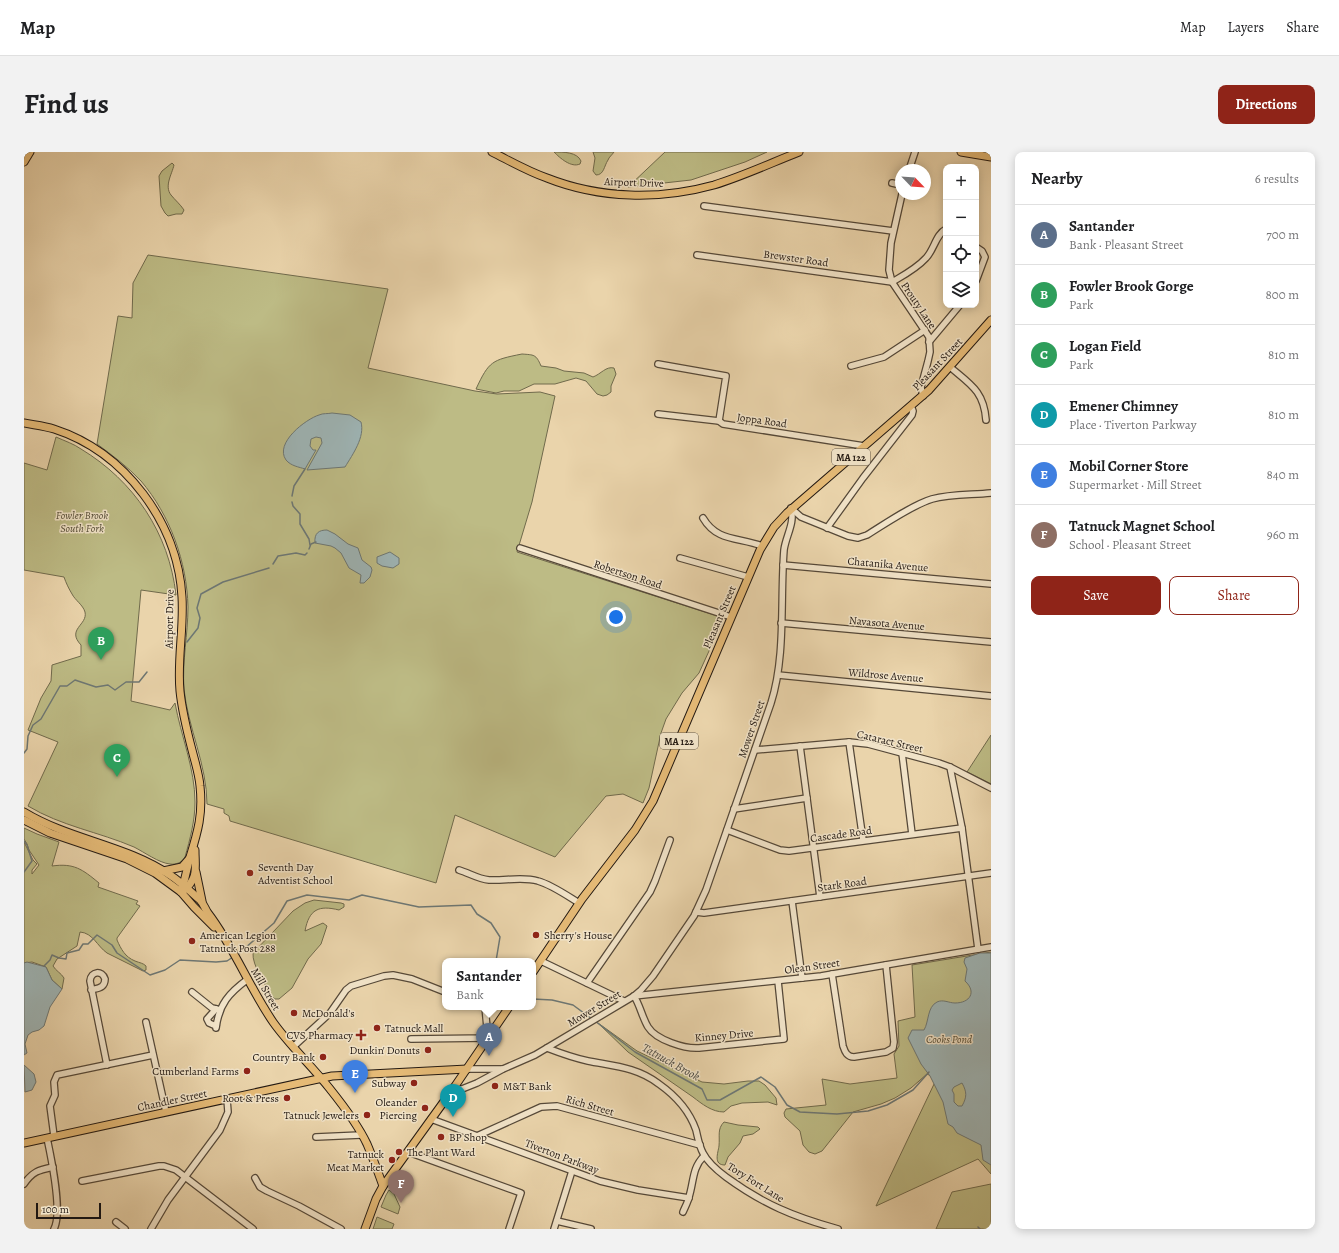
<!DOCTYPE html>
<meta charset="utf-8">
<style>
body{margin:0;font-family:Alegreya,serif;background:#f2f2f2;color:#202124}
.controls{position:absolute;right:12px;top:12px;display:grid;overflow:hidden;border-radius:8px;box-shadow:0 2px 10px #0003}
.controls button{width:36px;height:36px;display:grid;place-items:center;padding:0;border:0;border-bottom:1px solid #e0e0e0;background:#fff;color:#202124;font:20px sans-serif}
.compass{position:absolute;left:871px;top:12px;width:36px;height:36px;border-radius:50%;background:#fff;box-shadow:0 2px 10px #0003;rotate:115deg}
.scale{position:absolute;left:12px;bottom:10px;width:65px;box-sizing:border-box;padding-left:4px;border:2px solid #231912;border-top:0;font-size:11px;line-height:14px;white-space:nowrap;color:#231912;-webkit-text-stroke:3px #f1e3c8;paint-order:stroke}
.you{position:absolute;left:592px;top:465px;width:14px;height:14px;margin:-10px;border:3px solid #fff;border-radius:50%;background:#1a73e8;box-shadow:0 0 0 6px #1a73e833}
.badge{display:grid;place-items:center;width:26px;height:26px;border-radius:50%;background:#8f2418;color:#fff;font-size:13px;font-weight:700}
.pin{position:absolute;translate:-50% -33px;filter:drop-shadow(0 1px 2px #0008)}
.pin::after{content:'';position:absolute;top:21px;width:14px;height:12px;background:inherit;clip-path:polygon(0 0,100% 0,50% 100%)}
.popup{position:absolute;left:418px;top:806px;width:94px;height:52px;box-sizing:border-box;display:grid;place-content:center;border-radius:8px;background:#fff;filter:drop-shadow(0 1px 3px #0005);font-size:13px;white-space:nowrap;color:#757577}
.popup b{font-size:15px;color:#202124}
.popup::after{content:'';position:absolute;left:50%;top:100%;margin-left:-8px;border:8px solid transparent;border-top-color:#fff}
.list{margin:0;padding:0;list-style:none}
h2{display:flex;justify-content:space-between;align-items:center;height:52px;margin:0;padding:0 16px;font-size:17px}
h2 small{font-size:13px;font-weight:400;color:#757577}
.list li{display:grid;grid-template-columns:26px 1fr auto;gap:12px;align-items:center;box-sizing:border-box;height:60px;padding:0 16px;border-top:1px solid #e0e0e0}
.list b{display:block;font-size:15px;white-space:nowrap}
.list p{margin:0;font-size:13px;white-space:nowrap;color:#757577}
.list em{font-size:13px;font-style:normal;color:#757577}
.actions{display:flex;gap:8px;padding:12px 16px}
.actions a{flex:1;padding:9px 0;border:1px solid #8f2418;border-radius:8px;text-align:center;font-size:14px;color:#8f2418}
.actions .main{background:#8f2418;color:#fff}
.icon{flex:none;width:22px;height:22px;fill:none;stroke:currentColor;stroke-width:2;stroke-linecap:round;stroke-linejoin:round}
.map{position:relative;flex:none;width:967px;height:1077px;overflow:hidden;border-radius:8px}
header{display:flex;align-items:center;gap:24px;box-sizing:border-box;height:56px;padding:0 20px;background:#fff;border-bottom:1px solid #e0e0e0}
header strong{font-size:19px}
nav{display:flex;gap:22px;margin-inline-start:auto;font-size:14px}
.intro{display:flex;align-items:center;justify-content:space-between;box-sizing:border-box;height:96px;padding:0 24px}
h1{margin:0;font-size:28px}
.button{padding:10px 18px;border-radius:8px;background:#8f2418;color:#fff;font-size:14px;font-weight:700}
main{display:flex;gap:24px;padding:0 24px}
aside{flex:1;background:#fff;border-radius:8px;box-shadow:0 2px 10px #0003}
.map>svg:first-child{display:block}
</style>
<header>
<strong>Map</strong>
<nav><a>Map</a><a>Layers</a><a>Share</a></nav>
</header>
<div class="intro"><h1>Find us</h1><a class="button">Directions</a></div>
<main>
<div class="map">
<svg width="967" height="1077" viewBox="0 0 967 1077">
<rect width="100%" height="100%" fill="#ead4ab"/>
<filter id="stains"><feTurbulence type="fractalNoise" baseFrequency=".005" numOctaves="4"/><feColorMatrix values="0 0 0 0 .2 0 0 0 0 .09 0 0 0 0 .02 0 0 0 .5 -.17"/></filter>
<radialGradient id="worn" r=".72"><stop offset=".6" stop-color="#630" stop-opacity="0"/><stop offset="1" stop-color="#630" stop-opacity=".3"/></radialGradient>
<g fill="#bdbb85" stroke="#706a4c">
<path d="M530,0c10,0 23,0 27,9l-1,3c-9,4 -20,-6 -26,-12z"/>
<path d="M569,0h21c-2,3 -5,5 -6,8 -4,6 -4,15 -12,15l-3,-4 2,-13z"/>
<path d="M641,0h102l-22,10 -54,18 -63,7z"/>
<path d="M148,11l2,2c-2,9 -10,21 -3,30 4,5 9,9 13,15l-2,4h-6l-8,2 -3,-3 -4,-7 -2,-30 3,-5z"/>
<path d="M124,103l240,34 -20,79 107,23 22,3 43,-2 15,4 -23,106 -15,50 207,66 -25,55 -17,20 -16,26 -5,14 -12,55 -6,15 -20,-9 -17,2 -51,61 -100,-42 -19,68 -206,-62 -1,-5 -5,-3v-4l-17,-5c0,-39 -19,-76 -23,-115 -2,-28 4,-55 4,-82 -1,-45 -18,-92 -47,-126 -13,-14 -29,-26 -44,-37l21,-128 14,2 1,-35z"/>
<path d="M498,202c12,1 14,0 19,12l15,2 8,3 20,2 9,4c8,-3 13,-11 21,-9l2,6 -5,12v6l-4,3 -4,1 -6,-2 -11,-13 -10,-3 -21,6h-21l-15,7h-15l-8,2 -20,-4c13,-28 16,-29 46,-35z"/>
<path d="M32,285c9,4 18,7 25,12 53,32 88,84 95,146l-35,-5 -10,111 39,9 5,-7c6,33 20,66 20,99 0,19 -5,37 -10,55 -2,5 -9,8 -15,7 -11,-1 -26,-12 -36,-17 -35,-15 -73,-21 -106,-41l30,-64 -30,-12 13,-32 10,-17 1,-16 29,-9v-11c-15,-16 7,-20 4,-33 -2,-7 -10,-12 -13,-18 -3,-5 -6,-11 -8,-17l-40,-7v-107l23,7z"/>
<path d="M967,583v49l-24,-12z"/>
<path d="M0,676l13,6 22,8 -7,24c22,-3 30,3 47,17l-1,4 40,14 -2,3 4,2 -23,32v2c4,9 8,17 18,21 5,2 8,2 11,5v4l-3,1 -36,-18c-10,-7 -14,-20 -27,-21l-3,14 -20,13 -4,7c3,5 8,7 11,12l-2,11 -10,-9 -6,-13 -14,-5 -8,1v-121l9,18 4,4 -5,6v4l7,-9 -10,-15 -2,-6 -3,-5z"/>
<path d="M290,748l27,3 3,1v3l-5,3c-20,-5 -30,-1 -34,21l18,-8 4,3 -6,18 -13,15 -16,29 -13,11h-4l-4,-4c-6,-11 -19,-30 -18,-42l40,-42 12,-8z"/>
<path d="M967,800v222l-13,-15 -102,47 59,-124 -4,-6 -4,-2 -16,14 -16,10 -14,6 -28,8 -31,39 -7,3 -6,-2 -6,-7 -3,-14 -15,-14 -1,-4 2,-4 40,-4 -4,-26 28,5 47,-6 -3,-24 5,-8 -1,-25 17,-4 -3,-52z"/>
<path d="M574,871l39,28 65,31 22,2 24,-3h11l6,4 11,13 1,7 -9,-3 -26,1 -11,3 -7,6c-12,0 -22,-8 -31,-15l-65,-45z"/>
<path d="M700,970l14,3 20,2 2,2 -7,5 -10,2 -3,7 -12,14 -3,8c-12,0 -7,-12 -6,-19 1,-10 -2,-17 5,-24z"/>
<path d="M967,1032v45h-55l16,-37z"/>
<path d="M365,1038l5,4 6,13 -2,7 -17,-7 5,-12z"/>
<path d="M353,1065l17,7 -2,5h-19z"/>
</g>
<g fill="#9eb5b6" stroke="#6d7774" fill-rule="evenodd">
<path d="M308,261l18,2 11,7c4,15 -8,32 -16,45l-38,3 15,-27 -1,-5 -5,-1 -5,2 -1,7 3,4h3l-11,19c-6,-2 -14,-3 -19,-9 -12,-17 20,-41 33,-45 4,-2 9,-1 13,-2z"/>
<path d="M303,378l8,4 13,10 10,4 4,12 9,7 1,3 -2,7 -6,6h-4l1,-8 -12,-7 -8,-15 -6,-5 -4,-2 -16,-3c-1,-10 4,-13 12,-13z"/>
<path d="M366,400l9,6v6l-6,4 -11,-2 -5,-3v-6z"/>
<path d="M956,801h11v212l-8,-5 -2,-15 -24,-12 -4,-6 -5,-3 -5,-22 -13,-26 -9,-12 -13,-26 4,-8h12c5,-8 3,-23 13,-28 6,-3 12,1 18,1 15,0 22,-11 10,-22l2,-12 -3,-7 1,-4zM938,931c5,9 5,14 0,23h-4l-4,-4v-8l-2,-4 2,-3z"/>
<path d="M3,810l19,5 6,13 10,9 -12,18 -6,19 -5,4 -7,2 -4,3 -3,9 2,9 -3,2v-92z"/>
<path d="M0,913l10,9 2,8 -4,8 -7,2z"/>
</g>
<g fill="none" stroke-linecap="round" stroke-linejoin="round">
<g stroke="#6d7774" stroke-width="1.5">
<path d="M268,344l2,-10 11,-17"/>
<path d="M268,350l1,4 7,8v10l9,15 1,6"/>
<path d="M285,397l2,-5 5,-2"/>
<path d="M249,412l5,-8 18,-3 9,2 2,-2"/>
<path d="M163,490l11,-14 2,-10 -3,-10 4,-14 22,-12 46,-14"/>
<path d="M0,601l3,-4 1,-13 5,-11 8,-6 19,-33h7l8,-6 21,7 12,-2 7,5 11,-8h13l8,-10"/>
<path d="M0,689l3,4 5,16 -8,11"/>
<path d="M213,803l37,-32 13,-22 20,-6 42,5 13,-5 57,12 52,-2 6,9 14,9 9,14 -4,24"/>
<path d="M20,814l6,-6 2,-5 7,3 7,1 1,-6 12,-3 4,-6h5l9,-9 15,10 5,8 33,22 15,-5 15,-10 36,2 11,-1 6,-4"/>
<path d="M509,847l19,1 21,5 19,14"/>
<path d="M571,869l40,31 67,37 5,11h13l41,-23 14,10 12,18 13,7 37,2 31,-3 19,-6 26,-15 16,-18"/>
<path d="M954,1075l2,2"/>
</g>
<g stroke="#554838" stroke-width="8">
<g id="minor">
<path d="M885,18l6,-18"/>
<path d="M868,31l9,2"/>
<path d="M878,42l-11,49 -2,27 3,12 37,55 1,15 -2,9 -7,26 2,9"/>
<path d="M680,54l189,25"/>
<path d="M952,95l6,4 3,6 -9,24"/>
<path d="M673,103l195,27c12,-7 24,-13 34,-24 8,-8 10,-24 20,-29"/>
<path d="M905,190l31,-37"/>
<path d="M634,212l68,12 -7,45"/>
<path d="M827,214l33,-9 41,-27"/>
<path d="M926,215c20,17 34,24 36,53"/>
<path d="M634,262l61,7 4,3 141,22"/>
<path d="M768,357l9,8 47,19 10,2 9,-3c18,-11 45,-30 65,-36 19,-5 40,-4 59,-6"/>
<path d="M679,366c14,24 36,19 59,28"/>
<path d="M803,376l36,-50 49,-63 1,-4 -2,-5"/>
<path d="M496,396l211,69"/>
<path d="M656,406l68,19"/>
<path d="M759,413l208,19"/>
<path d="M757,471l210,19"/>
<path d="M754,523l213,21"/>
<path d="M825,590l14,98"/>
<path d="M776,594l20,151"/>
<path d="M731,598l94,-8 19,2 71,19 11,4 41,21"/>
<path d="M878,601l10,81"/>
<path d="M926,615l12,61 16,121"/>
<path d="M710,657l73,-11"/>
<path d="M703,678l53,20 9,1 173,-23"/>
<path d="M435,718c10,3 19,9 30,10 16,1 33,-4 49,1 14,4 28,14 41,22"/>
<path d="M768,749l10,77"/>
<path d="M672,760l8,1 287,-40"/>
<path d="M517,809l83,40"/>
<path d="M808,822l11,72c2,6 4,11 11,11l32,-5 7,-4 1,-6 -8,-77"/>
<path d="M563,831l63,-91 5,-11 15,-41"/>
<path d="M67,838c7,-2 14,-2 14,-11 -3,-9 -14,-8 -15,2l17,84"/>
<path d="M168,840l20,16 8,2"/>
<path d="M610,844l187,-20 170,-29"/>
<path d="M610,844c6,9 8,21 14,31 8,13 37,22 51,21l85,-9 -6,-58"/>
<path d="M192,857l-9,10 2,4 7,3"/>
<path d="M122,870l20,90"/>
<path d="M192,876c3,-24 13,-35 32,-49"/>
<path d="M387,887l77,-1 -3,-31"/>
<path d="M269,895l37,-34 16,-23 5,-4 33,-10 9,-1 19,4 33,13"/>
<path d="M523,896c13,5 27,10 41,13 25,5 49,6 71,23 17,12 30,26 37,46 2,8 3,16 7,23 5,10 15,18 23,24 37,27 68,40 112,52"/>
<path d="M443,917h35"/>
<path d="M429,937h9l15,-6 26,-14 32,-14 99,-59 7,-6 12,-14 41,-60 12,-26 65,-187c15,-47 9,-103 13,-153 2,-15 11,-26 7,-42"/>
<path d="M407,967l169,62 38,9 51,8"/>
<path d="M30,984l-4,-30 5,-11 -1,-13 3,-7 96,-20"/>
<path d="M453,984l64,-29 16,-1 143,39"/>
<path d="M292,985l45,-2"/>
<path d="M23,986c4,19 16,74 7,91"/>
<path d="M384,1000l113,41 -12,36"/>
<path d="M231,1026l5,9 7,4 32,15 42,23"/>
<path d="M58,1029l77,-15h5l12,4 77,59"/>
<path d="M0,1032c9,-13 15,-14 29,-17"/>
<path d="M659,1060c2,-5 5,-10 6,-15 5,-16 3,-29 15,-41"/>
<path d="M533,1069l34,8"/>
<path d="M92,1070l9,7"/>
<path d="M127,1077l17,-29 52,-70 8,-18 -1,-13"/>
<path d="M530,1077l18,-58"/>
</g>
</g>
<g stroke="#231912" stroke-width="9">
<g id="major">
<path d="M468,0c18,9 35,19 55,26 53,21 113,22 167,7 29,-9 57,-22 85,-33"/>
<path d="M937,0l30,5"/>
<path d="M0,10l6,-10"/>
<path d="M0,271c10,2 20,3 30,6 71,23 124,94 128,168 2,32 -5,63 -2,94 2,20 7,40 12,59 3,12 7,24 8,36 3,28 -2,45 -10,71 -3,11 -5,23 -9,35"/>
<path d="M0,660c46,28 102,33 146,63 11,7 21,17 30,25 4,4 5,9 8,13 26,34 41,74 65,109 17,24 39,44 57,67 12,15 29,38 37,55 6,14 11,28 16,42"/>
<path d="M0,668l26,13 77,26 28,14 26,19 13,15 20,20"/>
<path d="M139,719l19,-4 7,-8"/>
<path d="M172,720l6,29"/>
<path d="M159,739c16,-13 12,-23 12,-41"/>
<path d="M509,820l49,-73 53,-69 18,-29 107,-251 14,-23 13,-14 142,-123 62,-70"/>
<path d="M0,991l308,-67 135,-7"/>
<path d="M341,1077l11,-30 7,-13 70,-97 56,-82"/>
</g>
</g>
<use href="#minor" stroke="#f1e3c8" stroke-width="5.5"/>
<use href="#major" stroke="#e5ba76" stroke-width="7"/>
</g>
<g fill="#8f2418" stroke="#f1e3c8" stroke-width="1.5">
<circle cx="226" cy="721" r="4"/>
<circle cx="512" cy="783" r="4"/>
<circle cx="168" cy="789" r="4"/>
<circle cx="270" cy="861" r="4"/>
<circle cx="353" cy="876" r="4"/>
<path d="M335 877h4v4h4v4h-4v4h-4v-4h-4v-4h4z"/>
<circle cx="404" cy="898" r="4"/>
<circle cx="299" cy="905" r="4"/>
<circle cx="223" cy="919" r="4"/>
<circle cx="390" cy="931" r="4"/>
<circle cx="471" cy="934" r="4"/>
<circle cx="263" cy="946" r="4"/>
<circle cx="401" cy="956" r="4"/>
<circle cx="343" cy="963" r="4"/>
<circle cx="417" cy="985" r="4"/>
<circle cx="375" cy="1000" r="4"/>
<circle cx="368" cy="1008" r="4"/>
</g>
<g text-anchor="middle" stroke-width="3" stroke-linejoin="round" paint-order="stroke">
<g fill="#f1e3c8" stroke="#615649" stroke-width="1">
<rect x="808" y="297" width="38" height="16" rx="3"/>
<rect x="636" y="581" width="38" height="16" rx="3"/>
</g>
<g font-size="10" font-weight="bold" fill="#231912">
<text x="827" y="309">MA 122</text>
<text x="655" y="593">MA 122</text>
</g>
<g font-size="11" fill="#231912" stroke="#f1e3c8">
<text transform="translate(610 30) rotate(2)" y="4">Airport Drive</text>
<text transform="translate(772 106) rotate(8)" y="4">Brewster Road</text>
<text transform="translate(895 153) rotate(56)" y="4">Prouty Lane</text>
<text transform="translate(913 212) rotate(-47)" y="4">Pleasant Street</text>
<text transform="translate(738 268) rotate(8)" y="4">Joppa Road</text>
<text transform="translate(864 412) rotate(5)" y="4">Chatanika Avenue</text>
<text transform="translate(604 422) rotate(18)" y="4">Robertson Road</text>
<text transform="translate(695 465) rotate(-67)" y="4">Pleasant Street</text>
<text transform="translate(145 467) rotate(-89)" y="4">Airport Drive</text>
<text transform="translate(863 471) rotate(5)" y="4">Navasota Avenue</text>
<text transform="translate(862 523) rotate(5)" y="4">Wildrose Avenue</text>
<text transform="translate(727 577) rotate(-71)" y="4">Mower Street</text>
<text transform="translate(866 589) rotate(13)" y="4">Cataract Street</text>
<text transform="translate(817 682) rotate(-8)" y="4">Cascade Road</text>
<text transform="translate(818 732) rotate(-8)" y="4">Stark Road</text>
<text transform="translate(788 814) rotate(-8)" y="4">Olean Street</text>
<text transform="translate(242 837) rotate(60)" y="4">Mill Street</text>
<text transform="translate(570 856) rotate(-31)" y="4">Mower Street</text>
<text transform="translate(700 883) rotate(-5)" y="4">Kinney Drive</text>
<text transform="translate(148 948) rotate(-12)" y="4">Chandler Street</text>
<text transform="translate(566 953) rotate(16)" y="4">Rich Street</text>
<text transform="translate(538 1004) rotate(21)" y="4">Tiverton Parkway</text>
<text transform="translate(732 1030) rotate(32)" y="4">Tory Fort Lane</text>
</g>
<g font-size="11" font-style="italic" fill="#514a34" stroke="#f1e3c8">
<text x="58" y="367">Fowler Brook<tspan x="58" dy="13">South Fork</tspan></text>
<text x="925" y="891">Cooks Pond</text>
</g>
<g font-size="11" fill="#231912" stroke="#f1e3c8" text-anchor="end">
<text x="234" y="719" text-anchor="start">Seventh Day<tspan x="234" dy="13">Adventist School</tspan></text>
<text x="176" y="787" text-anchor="start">American Legion<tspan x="176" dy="13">Tatnuck Post 288</tspan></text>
<text x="520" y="787" text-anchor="start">Sherry's House</text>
<text x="278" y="865" text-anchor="start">McDonald's</text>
<text x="361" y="880" text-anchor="start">Tatnuck Mall</text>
<text x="329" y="887">CVS Pharmacy</text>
<text x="396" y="902">Dunkin' Donuts</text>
<text x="291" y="909">Country Bank</text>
<text x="215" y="923">Cumberland Farms</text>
<text x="382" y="935">Subway</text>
<text x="479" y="938" text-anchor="start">M&amp;T Bank</text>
<text x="255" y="950">Root &amp; Press</text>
<text x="393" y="954">Oleander<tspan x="393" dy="13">Piercing</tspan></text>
<text x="335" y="967">Tatnuck Jewelers</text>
<text x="425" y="989" text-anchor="start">BP Shop</text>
<text x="383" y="1004" text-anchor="start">The Plant Ward</text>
<text x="360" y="1006">Tatnuck<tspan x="360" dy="13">Meat Market</tspan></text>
</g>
<g font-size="12" font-style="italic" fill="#484843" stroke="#f1e3c8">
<text transform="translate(647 910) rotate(29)" y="4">Tatnuck Brook</text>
</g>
</g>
<rect width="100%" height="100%" filter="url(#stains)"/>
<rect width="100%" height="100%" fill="url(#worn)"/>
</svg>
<div class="controls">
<button>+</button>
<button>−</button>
<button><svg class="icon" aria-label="locate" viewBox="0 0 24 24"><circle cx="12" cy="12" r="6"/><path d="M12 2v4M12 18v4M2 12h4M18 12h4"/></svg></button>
<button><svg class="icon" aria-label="layers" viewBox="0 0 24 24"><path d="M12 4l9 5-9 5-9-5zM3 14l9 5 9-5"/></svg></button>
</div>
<svg class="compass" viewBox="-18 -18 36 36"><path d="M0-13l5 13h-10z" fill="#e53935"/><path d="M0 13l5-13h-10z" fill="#757577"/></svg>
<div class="scale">100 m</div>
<div class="you"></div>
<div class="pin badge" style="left:465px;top:904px;background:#5c6f8a">A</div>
<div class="popup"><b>Santander</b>Bank</div>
<div class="pin badge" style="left:77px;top:508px;background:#2e9e5b">B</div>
<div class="pin badge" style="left:93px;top:625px;background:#2e9e5b">C</div>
<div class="pin badge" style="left:429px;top:965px;background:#0f9aa8">D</div>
<div class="pin badge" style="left:331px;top:941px;background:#3f7fe0">E</div>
<div class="pin badge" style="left:377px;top:1051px;background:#8d6e63">F</div>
</div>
<aside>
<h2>Nearby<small>6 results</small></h2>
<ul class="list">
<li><span class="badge" style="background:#5c6f8a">A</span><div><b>Santander</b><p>Bank · Pleasant Street</p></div><em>700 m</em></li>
<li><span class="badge" style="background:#2e9e5b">B</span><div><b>Fowler Brook Gorge</b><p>Park</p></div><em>800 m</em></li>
<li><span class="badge" style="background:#2e9e5b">C</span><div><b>Logan Field</b><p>Park</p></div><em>810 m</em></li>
<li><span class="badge" style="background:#0f9aa8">D</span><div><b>Emener Chimney</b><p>Place · Tiverton Parkway</p></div><em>810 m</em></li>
<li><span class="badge" style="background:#3f7fe0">E</span><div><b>Mobil Corner Store</b><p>Supermarket · Mill Street</p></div><em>840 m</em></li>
<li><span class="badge" style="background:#8d6e63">F</span><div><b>Tatnuck Magnet School</b><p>School · Pleasant Street</p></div><em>960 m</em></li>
</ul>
<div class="actions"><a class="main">Save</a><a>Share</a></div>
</aside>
</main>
